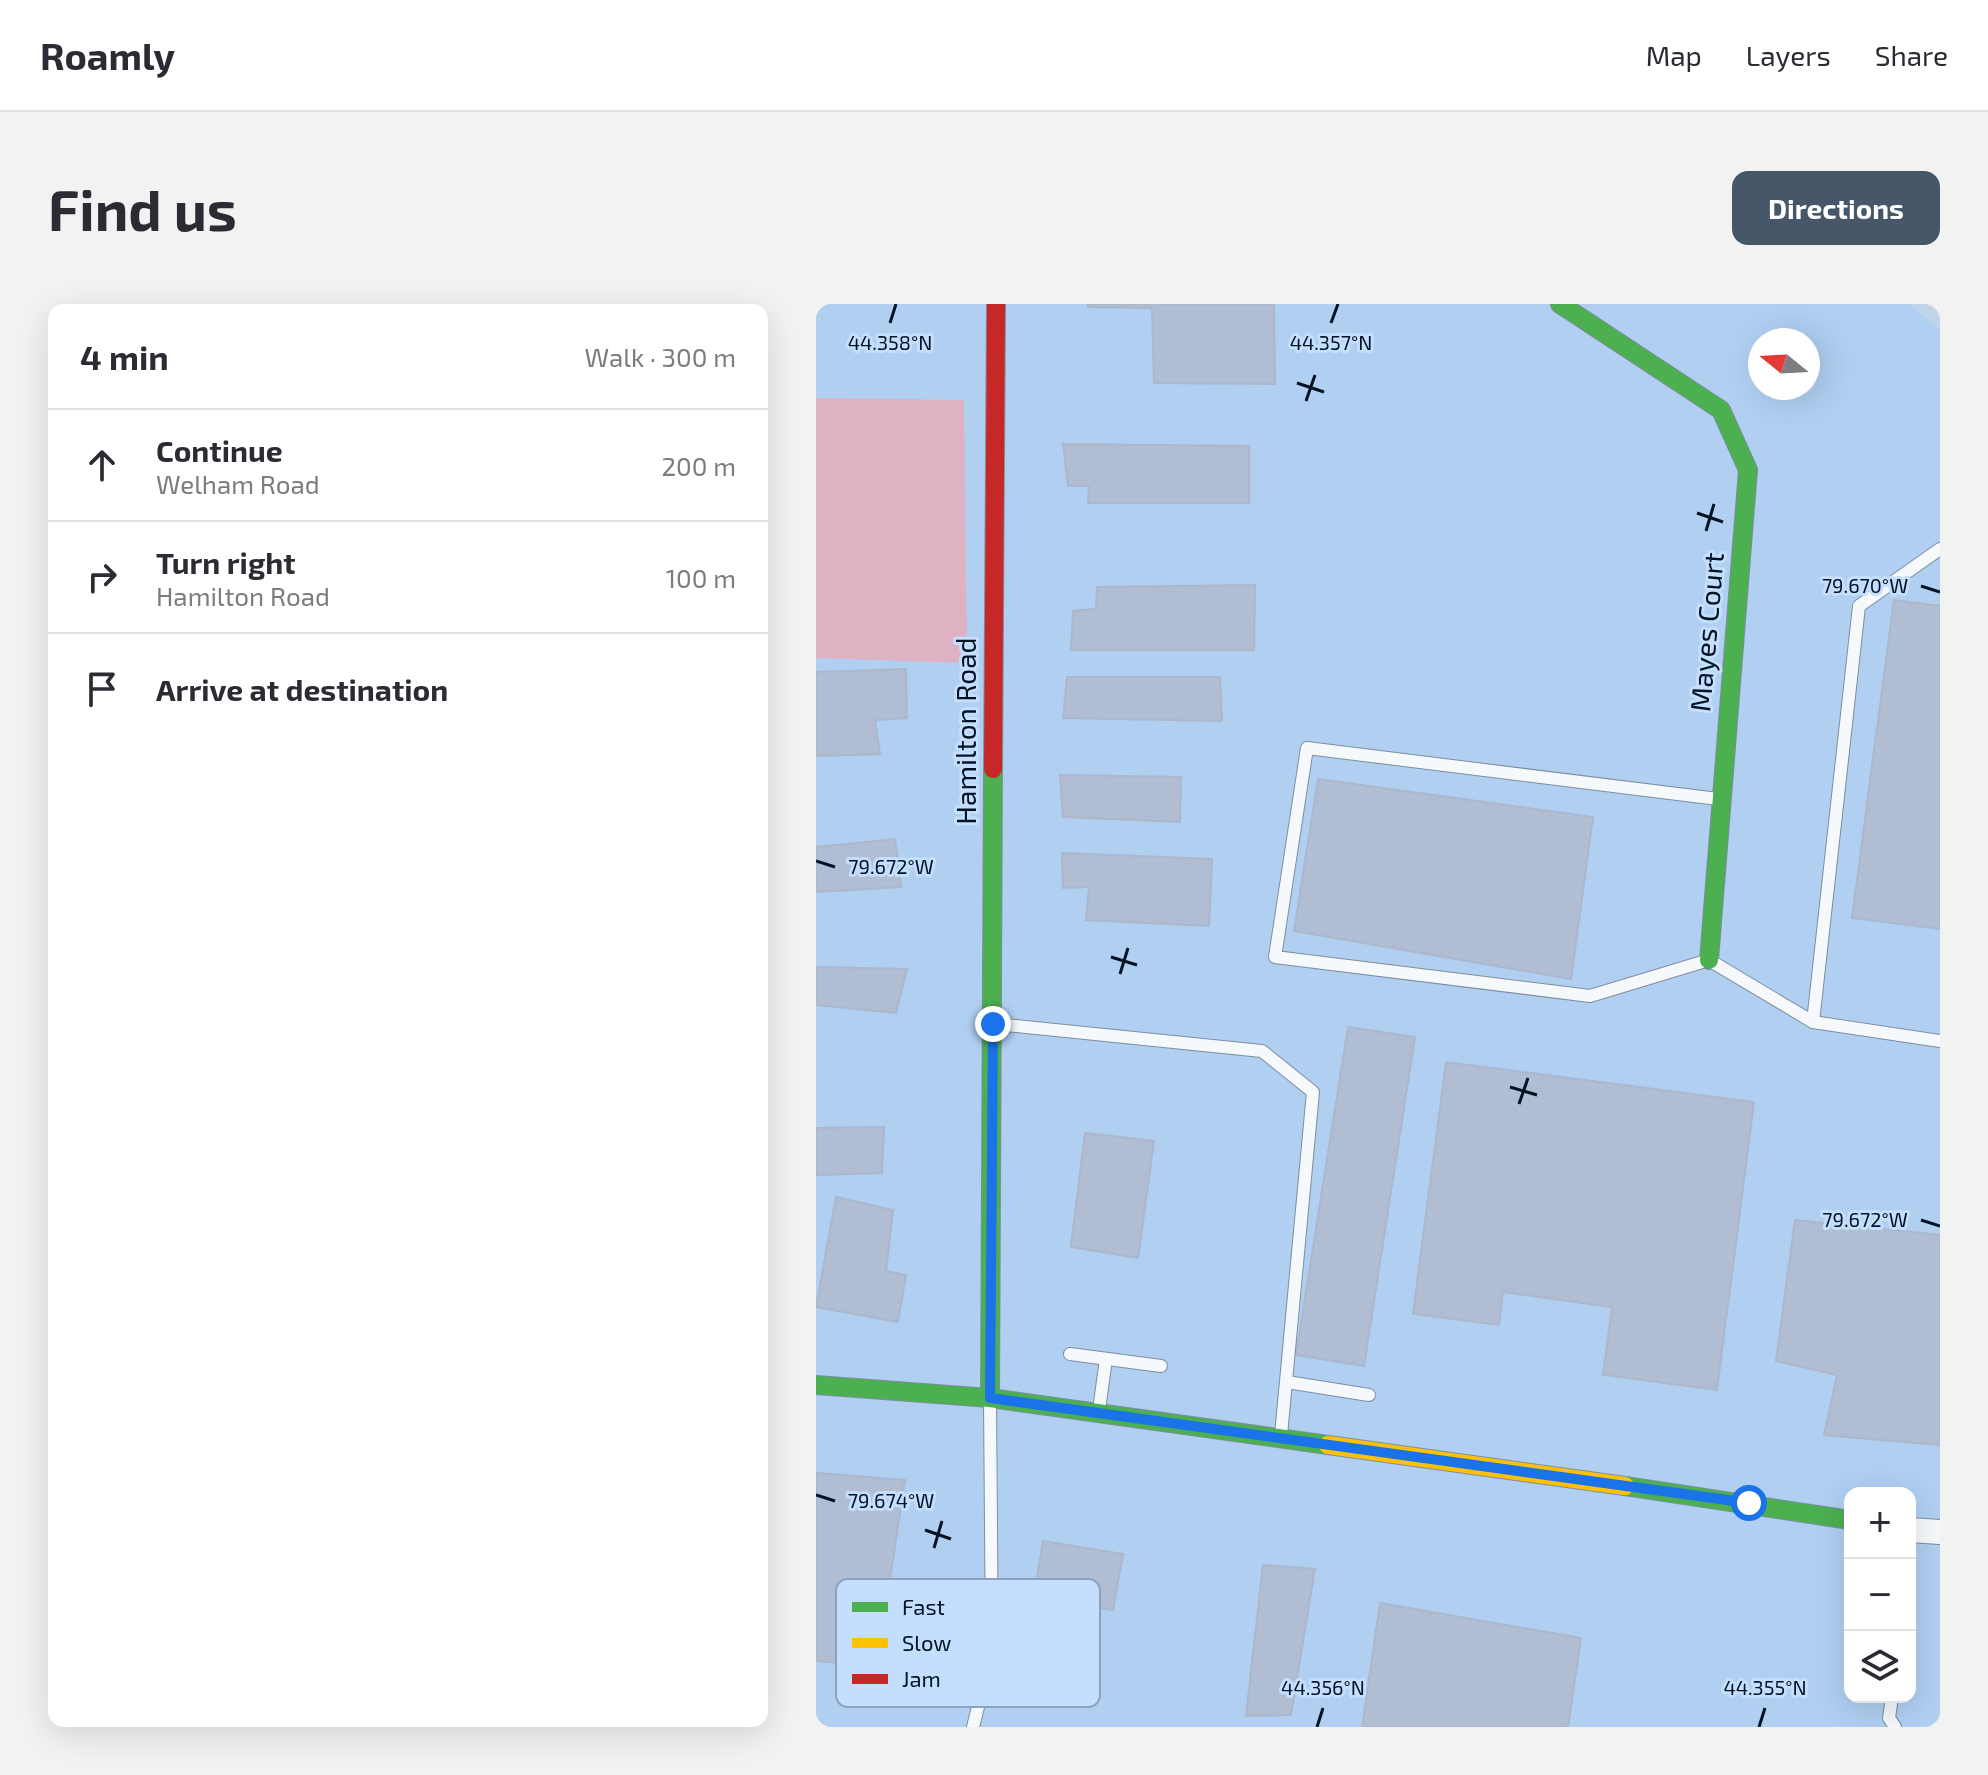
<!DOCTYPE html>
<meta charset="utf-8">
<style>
body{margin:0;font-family:"Exo 2",sans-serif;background:#f2f2f3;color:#2b2b33}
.controls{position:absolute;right:24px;bottom:24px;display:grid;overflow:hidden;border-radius:16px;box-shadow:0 8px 32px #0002}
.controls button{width:72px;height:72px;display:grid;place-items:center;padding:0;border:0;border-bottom:2px solid #e1e1e2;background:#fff;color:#2b2b33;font:40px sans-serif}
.compass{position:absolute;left:932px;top:24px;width:72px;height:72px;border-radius:50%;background:#fff;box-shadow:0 8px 32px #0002;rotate:288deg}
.stop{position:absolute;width:24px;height:24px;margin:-18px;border:6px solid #1a73e8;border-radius:50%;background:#fff}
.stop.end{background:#1a73e8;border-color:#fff;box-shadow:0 2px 8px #0008}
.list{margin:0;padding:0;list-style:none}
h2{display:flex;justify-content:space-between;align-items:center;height:104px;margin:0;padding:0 32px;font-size:34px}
h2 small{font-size:26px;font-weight:400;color:#7c7c81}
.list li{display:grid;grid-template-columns:52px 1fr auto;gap:24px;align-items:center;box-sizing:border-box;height:112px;padding:0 32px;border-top:2px solid #e1e1e2}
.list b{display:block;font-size:30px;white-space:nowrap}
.list p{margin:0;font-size:26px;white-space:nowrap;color:#7c7c81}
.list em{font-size:26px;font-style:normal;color:#7c7c81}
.icon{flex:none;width:44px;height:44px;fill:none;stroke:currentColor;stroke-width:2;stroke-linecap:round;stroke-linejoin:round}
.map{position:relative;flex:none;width:1124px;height:1423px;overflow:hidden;border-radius:16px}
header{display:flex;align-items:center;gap:48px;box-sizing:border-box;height:112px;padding:0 40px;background:#fff;border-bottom:2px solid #e1e1e2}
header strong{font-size:38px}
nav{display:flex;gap:44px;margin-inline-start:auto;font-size:28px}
.intro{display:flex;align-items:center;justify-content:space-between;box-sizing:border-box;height:192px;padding:0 48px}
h1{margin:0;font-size:56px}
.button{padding:20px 36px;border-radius:16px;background:#455769;color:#fff;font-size:28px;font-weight:700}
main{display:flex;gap:48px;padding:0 48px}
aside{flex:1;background:#fff;border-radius:16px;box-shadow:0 8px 32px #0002}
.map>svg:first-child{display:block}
</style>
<header>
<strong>Roamly</strong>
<nav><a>Map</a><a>Layers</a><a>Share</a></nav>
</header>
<div class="intro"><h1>Find us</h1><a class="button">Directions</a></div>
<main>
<aside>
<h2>4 min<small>Walk · 300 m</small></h2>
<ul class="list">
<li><svg class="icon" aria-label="ahead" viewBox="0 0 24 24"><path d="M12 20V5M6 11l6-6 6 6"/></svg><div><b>Continue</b><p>Welham Road</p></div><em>200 m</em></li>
<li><svg class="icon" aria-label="right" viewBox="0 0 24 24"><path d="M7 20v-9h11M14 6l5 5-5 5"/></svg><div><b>Turn right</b><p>Hamilton Road</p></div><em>100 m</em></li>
<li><svg class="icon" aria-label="arrive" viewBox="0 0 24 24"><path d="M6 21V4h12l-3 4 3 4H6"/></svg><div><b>Arrive at destination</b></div></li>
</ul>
</aside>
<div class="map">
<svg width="1124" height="1423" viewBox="0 0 1124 1423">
<rect width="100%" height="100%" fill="#c0d4ea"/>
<path fill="#b0cff1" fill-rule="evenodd" d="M0,0h1094l30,26v1397h-1124zM944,36h48v48h-48zM1034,1189h60v204h-60z"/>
<path fill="#deb1c3" d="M0,94l148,2 3,263 -151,-5z"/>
<g fill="#b0bdd2" stroke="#abb7cc" stroke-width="2">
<path d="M272,0h186l1,80 -121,-1 -2,-75 -64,-1z"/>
<path d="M247,140l186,2v57h-161l1,-17h-21z"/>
<path d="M439,281l-1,65h-183l2,-39 23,-2 1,-22z"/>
<path d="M1078,296l46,6v323l-88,-11z"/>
<path d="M90,365l1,49 -32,2 5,34 -64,2v-84z"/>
<path d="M251,373h153l2,44 -159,-3z"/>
<path d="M244,471l121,2 -1,45 -117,-5z"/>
<path d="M502,475l275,38 -22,162 -277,-48z"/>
<path d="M79,535l6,48 -85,5v-45z"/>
<path d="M246,549l150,6 -3,67 -123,-6 3,-33 -26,1z"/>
<path d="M0,663l91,2 -11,44 -80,-8z"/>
<path d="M532,723l67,10 -51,329 -68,-11z"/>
<path d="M630,758l308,40 -37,288 -114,-15 9,-68 -109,-15 -4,33 -86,-11z"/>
<path d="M68,823l-2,46 -66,2v-47z"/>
<path d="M269,829l69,8 -16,117 -67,-11z"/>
<path d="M20,893l57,13 -7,61 20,4 -8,47 -82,-15z"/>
<path d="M979,916l145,15v210l-116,-10 13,-60 -61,-14z"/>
<path d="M0,1169l89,7 -28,186 -61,-5z"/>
<path d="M227,1237l80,13 -10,56 -33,-5 -5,31 -46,-8z"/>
<path d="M447,1261l52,4 -24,146 -45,1z"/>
<path d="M564,1299l201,35 -13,89h-206z"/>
</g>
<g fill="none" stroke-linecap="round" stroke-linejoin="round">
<g stroke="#7d8ea0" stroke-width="14">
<g id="lane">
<path d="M902,495l-411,-51 -32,209 315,39 119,-36 104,62 127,19"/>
<path d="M997,718l46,-416 81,-57"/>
<path d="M180,720l266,27 51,41 -32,343"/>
<path d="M254,1050l91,12"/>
<path d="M471,1078l82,13"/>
<path d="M283,1106l7,-51"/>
<path d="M1076,1393l-3,21 6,9"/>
<path d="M157,1423l19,-76 -2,-251"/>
</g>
</g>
<g stroke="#7d8ea0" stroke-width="26">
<path id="street" d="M1094,1226l30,2"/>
</g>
<g stroke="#7d8ea0" stroke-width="20">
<g id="fast">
<path d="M744,0l161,106 27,60 -39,490"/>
<path d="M0,1081l174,13 338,47"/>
<path d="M174,1094l3,-629"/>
<path d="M809,1182l225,34"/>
</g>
</g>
<g stroke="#7d8ea0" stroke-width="20">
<path id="slow" d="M512,1141l297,41"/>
</g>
<g stroke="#7d8ea0" stroke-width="20">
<path id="jam" d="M177,465l3,-465"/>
</g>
<use href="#lane" stroke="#f6f9fc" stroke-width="12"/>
<use href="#street" stroke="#f6f9fc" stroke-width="24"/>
<use href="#fast" stroke="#4caf50" stroke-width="18"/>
<use href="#slow" stroke="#ffc107" stroke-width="18"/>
<use href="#jam" stroke="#c62828" stroke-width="18"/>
</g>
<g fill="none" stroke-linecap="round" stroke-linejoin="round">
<path stroke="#1a73e8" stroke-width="10" d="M177,720l-3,374 759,105"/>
</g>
<path fill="none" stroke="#031324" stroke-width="3" d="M74,19l6,-19M515,19l7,-19M481,79l27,9M490,97l9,-26M881,209l26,9M890,227l8,-27M1105,282l19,6M0,557l19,6M295,653l26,8M304,670l8,-26M694,783l27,8M703,800l9,-26M1105,916l19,6M0,1191l19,6M109,1226l26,9M118,1244l8,-27M501,1423l6,-19M943,1423l6,-19"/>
<g text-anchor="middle" stroke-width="6" stroke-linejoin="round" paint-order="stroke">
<g font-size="28" fill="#031324" stroke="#c4dffd">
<text transform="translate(891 328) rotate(-85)" y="10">Mayes Court</text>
<text transform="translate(150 427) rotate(-90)" y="10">Hamilton Road</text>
</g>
</g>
<rect x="20" y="1275" width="264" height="128" rx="12" fill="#c4dffd" stroke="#8aa2bc" stroke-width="2"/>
<rect x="36" y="1298" width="36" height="10" fill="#4caf50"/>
<rect x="36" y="1334" width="36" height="10" fill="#ffc107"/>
<rect x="36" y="1370" width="36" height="10" fill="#c62828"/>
<g font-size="22" fill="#031324">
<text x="86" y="1311">Fast</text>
<text x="86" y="1347">Slow</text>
<text x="86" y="1383">Jam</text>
</g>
<g font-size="20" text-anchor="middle" fill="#031324" stroke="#c4dffd" stroke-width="6" stroke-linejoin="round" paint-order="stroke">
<text x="74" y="46">44.358°N</text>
<text x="515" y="46">44.357°N</text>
<text x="1049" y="289">79.670°W</text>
<text x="75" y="570">79.672°W</text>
<text x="1049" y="923">79.672°W</text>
<text x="75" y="1204">79.674°W</text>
<text x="507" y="1391">44.356°N</text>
<text x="949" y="1391">44.355°N</text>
</g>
</svg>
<div class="controls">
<button>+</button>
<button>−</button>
<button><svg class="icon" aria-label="layers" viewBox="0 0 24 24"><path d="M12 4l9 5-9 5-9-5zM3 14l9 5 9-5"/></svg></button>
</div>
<svg class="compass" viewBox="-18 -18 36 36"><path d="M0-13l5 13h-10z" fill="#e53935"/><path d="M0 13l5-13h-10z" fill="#7c7c81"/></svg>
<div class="stop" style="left:933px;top:1199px"></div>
<div class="stop end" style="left:177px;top:720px"></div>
</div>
</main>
